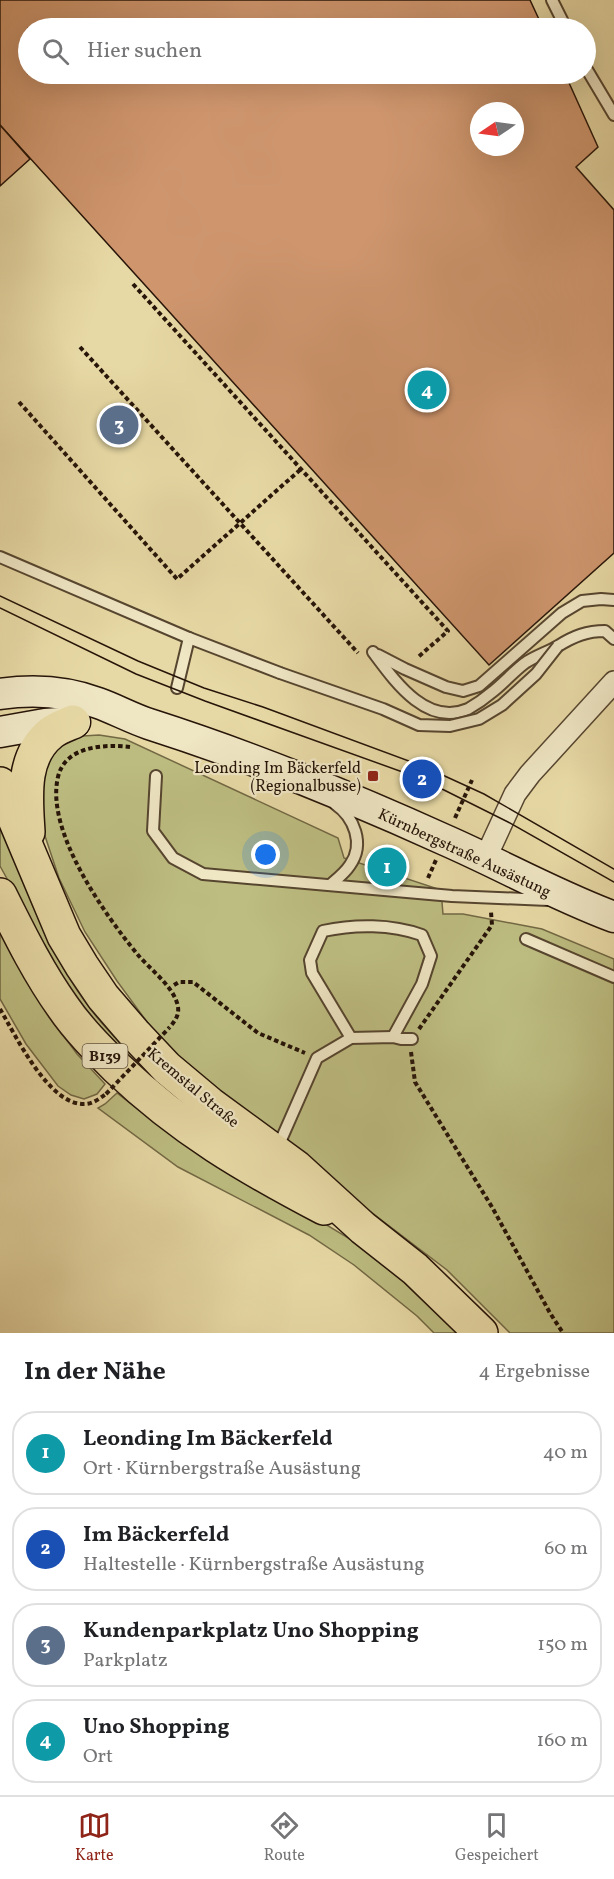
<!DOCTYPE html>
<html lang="de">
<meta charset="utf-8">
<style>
body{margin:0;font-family:Vollkorn,serif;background:#f6f6f6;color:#202124}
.compass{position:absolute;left:470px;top:102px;width:54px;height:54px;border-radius:50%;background:#fff;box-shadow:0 6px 24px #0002;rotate:257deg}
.you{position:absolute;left:266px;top:855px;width:21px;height:21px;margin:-15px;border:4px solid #fff;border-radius:50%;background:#1a73e8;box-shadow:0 0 0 9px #1a73e833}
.badge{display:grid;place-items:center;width:39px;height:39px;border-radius:50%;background:#8f2418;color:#fff;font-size:20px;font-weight:700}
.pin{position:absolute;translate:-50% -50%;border:3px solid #fff;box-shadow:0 2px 6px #0006}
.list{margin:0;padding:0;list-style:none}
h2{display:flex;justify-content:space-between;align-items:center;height:78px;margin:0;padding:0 24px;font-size:26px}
h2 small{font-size:20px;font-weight:400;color:#757577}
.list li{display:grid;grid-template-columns:39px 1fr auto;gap:18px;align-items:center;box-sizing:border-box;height:84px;margin:0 12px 12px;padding:0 12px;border:2px solid #e0e0e0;border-radius:24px}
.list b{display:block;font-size:22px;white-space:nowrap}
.list p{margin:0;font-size:20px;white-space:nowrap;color:#757577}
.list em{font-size:20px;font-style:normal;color:#757577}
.icon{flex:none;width:33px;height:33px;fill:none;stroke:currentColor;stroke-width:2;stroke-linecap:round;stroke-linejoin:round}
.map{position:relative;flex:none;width:614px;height:1333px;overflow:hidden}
.search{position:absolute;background:#fff;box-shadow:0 6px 24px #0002;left:18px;right:18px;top:18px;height:66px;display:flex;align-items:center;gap:15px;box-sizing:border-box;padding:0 21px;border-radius:33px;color:#757577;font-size:22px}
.sheet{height:462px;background:#fff}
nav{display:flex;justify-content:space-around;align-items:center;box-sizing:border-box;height:84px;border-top:2px solid #e0e0e0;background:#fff;font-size:16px;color:#757577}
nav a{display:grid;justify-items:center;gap:3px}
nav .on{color:#8f2418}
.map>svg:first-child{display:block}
</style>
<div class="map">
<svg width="614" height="1333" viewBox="0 0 614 1333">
<rect width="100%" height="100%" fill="#e7d9a5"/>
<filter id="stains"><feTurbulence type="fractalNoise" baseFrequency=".00333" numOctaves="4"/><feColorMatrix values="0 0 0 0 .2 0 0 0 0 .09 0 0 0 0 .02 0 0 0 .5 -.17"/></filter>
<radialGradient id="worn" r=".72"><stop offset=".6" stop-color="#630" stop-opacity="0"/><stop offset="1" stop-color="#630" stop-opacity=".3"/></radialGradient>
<g fill="#bdbd81" stroke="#726844" stroke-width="1.5">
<path d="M99,735l26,4 213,99 6,20 97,32 2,24h20l79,15 72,30v374h-104l-63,-63 -151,-115 -114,-95 -32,-34 -33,-45 -32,-49 -26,-54 -16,-48 -6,-33 12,-46 15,-11 19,-4z"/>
<path d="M0,820c27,74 54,151 108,210 32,36 69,65 106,94l-40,-21 -98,-100 -76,-137z"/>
<path d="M0,928l58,100 19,26 28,30 -8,10 -13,5 -13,-4 -13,-9 -32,-42 -26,-45z"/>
<path d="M117,1093l51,40 63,39 61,32 58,35 67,53 41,41h-24l-17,-17 -63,-51 -45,-30 -131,-68 -80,-59 7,-4z"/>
</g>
<g fill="#cf966e" stroke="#261408" stroke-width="1.5" fill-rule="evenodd">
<path d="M0,0h530l13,28h-515v46h537l33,73 -22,20 38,43v343l-125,112 -489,-540zM479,111h36v36h-36z"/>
<path d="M0,125l30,34 -30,27z"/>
</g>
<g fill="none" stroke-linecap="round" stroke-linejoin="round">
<g stroke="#56452f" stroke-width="14">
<g id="service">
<path d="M552,0l14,28"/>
<path d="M586,68l28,47"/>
<path d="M0,557l189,81 -12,50"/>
<path d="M189,638l91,35"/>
<path d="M373,652c21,28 53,75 95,57 7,-4 16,-10 23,-16 12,-9 22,-21 34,-30 10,-7 23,-11 33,-17 16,-10 29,-15 47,-15l9,8"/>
<path d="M378,655l27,14 41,18 17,4 16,-5 83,-73 20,-12 19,-2 13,1"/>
<path d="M156,776l-3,55 20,27 30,16 249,22 96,4"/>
<path d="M330,885c7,-6 15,-12 20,-20 15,-21 4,-48 -15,-61"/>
<path d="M526,939l88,38"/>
<path d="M351,1038l-39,-65 -2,-13 13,-29c32,-7 68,-7 99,4l9,21 -9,28 -29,53"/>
<path d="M277,1149l40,-91 34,-20 42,-1 8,2h11"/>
</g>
</g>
<g stroke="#56452f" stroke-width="24">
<path id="minor" d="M485,859l30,-65 15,-20 84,-92"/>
</g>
<g stroke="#261408" stroke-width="33">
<g id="secondary">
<path d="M0,694c34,-5 66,-3 98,9 17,6 33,15 51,21 100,32 199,72 296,116 57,25 110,55 169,77"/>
<path d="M0,732l45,-8 30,-2"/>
</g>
</g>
<g stroke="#261408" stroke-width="36">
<g id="primary">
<path d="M0,784l64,152 18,30 21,31 31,36 33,35 43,36 86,63 67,61 52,41 66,64"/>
<path d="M28,832c-2,-34 -7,-75 23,-99 6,-5 15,-8 22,-11"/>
<path d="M0,895c19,38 38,77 63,112 15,22 35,42 54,61 65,62 129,99 207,140"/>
</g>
</g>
<g stroke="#261408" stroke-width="4" stroke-dasharray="4.5 3" stroke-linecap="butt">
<path d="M133,284l315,347 -31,27"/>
<path d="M80,347l278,306"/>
<path d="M19,402l158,177 124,-110"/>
<path d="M130,747c-26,-3 -65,-1 -72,30 -13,54 47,138 80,178 12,14 31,28 38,45 5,12 1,19 -7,28"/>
<path d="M455,818l17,-38"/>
<path d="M428,878l8,-18"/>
<path d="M174,985l5,-3h14l65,51 47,20"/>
<path d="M0,1009c16,27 49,97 85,95 8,0 15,-6 21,-10"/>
<path d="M419,1029l73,-104 -1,-13"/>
<path d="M411,1052l4,30 77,125 58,106 13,20"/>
</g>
<use href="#service" stroke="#efe6c4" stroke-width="10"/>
<use href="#minor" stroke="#efe6c4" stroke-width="21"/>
<use href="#secondary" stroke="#efe6c4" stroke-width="30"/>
<use href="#primary" stroke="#e7d9a5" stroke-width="33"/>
<g stroke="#261408" stroke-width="1.5">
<path d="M0,596l138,65 66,27 59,19 162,60 59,27 130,75"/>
<path d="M0,608l136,66 69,27 217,78 86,43 106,60"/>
</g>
<g stroke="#56452f" stroke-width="14" stroke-linecap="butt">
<path id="service-bridge" d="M280,673l103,36 36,16 31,1 29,-7 23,-14 34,-31 22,-28"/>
</g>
<path stroke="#261408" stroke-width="4" stroke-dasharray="4.5 3" stroke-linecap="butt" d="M106,1094l63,-66"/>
<use href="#service-bridge" stroke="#efe6c4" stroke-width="10"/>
</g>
<rect fill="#8f2418" stroke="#efe6c4" stroke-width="2" x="367" y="770" width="12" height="12" rx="3"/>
<g text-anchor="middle" stroke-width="4.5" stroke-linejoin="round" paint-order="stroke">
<rect fill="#efe6c4" stroke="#625340" stroke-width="1.5" x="82.5" y="1044" width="45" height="24" rx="4.5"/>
<g font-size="15" font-weight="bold" fill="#261408">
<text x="105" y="1061">B139</text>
</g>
<g font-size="16" fill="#261408" stroke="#efe6c4" text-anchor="end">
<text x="361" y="773">Leonding Im Bäckerfeld<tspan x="361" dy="18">(Regionalbusse)</tspan></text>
</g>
<g font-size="16" fill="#261408" stroke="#efe6c4">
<text transform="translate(465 852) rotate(25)" y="6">Kürnbergstraße Ausästung</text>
<text transform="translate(194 1087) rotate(40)" y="6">Kremstal Straße</text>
</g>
</g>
<rect width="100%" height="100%" filter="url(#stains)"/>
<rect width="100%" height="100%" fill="url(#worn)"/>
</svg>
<svg class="compass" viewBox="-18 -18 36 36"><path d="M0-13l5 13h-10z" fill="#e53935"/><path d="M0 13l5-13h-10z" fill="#757577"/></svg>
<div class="you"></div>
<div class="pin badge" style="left:387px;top:867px;background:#0f9aa8">1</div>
<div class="pin badge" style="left:422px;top:779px;background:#1a4fb4">2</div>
<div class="pin badge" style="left:119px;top:425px;background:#5c6f8a">3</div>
<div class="pin badge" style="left:427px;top:390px;background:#0f9aa8">4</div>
<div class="search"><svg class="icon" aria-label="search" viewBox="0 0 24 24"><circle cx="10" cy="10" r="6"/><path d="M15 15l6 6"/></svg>Hier suchen</div>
</div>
<section class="sheet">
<h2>In der Nähe<small>4 Ergebnisse</small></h2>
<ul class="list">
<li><span class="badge" style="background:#0f9aa8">1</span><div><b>Leonding Im Bäckerfeld</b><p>Ort · Kürnbergstraße Ausästung</p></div><em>40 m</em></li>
<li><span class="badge" style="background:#1a4fb4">2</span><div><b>Im Bäckerfeld</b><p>Haltestelle · Kürnbergstraße Ausästung</p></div><em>60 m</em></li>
<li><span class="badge" style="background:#5c6f8a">3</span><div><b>Kundenparkplatz Uno Shopping</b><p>Parkplatz</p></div><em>150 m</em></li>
<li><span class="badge" style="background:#0f9aa8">4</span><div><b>Uno Shopping</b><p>Ort</p></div><em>160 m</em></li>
</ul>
</section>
<nav>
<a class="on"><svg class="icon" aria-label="map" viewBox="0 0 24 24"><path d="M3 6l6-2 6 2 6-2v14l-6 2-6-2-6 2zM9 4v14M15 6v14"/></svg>Karte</a>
<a><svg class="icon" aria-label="directions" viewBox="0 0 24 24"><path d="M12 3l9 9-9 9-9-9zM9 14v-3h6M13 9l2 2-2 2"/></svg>Route</a>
<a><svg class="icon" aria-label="saved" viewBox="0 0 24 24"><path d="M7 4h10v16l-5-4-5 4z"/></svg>Gespeichert</a>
</nav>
